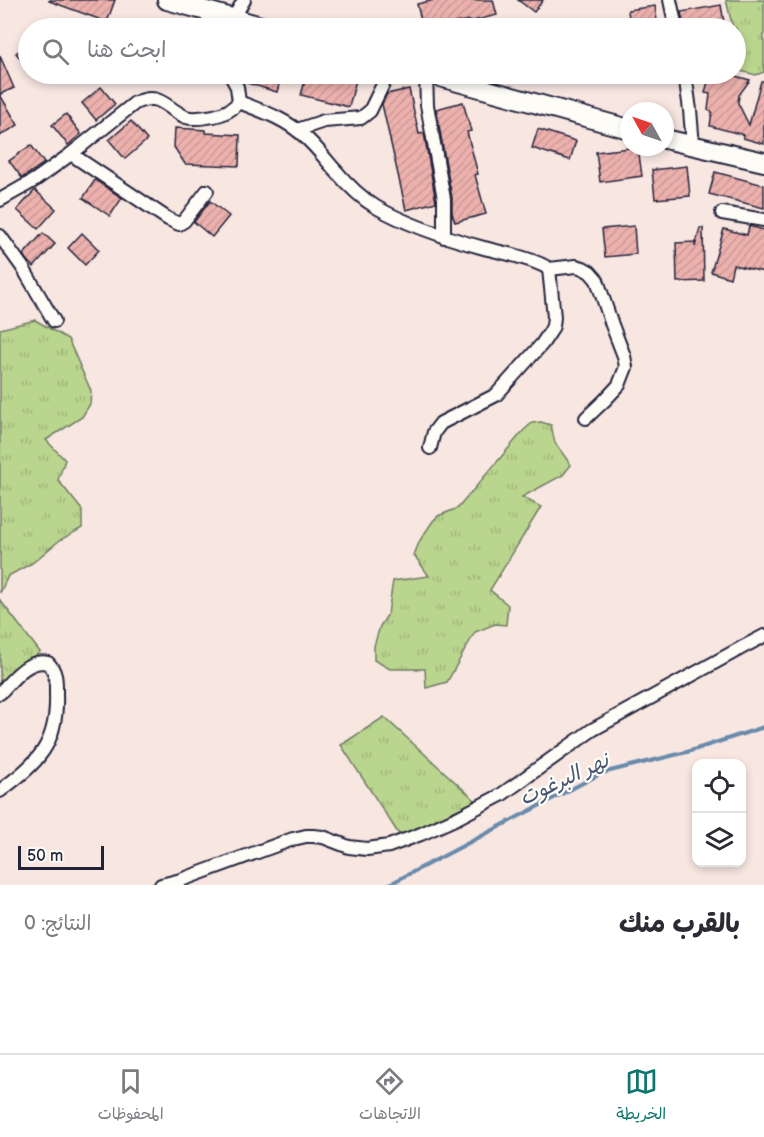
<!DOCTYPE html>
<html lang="ar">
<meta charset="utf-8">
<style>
body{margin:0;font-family:"Balsamiq Sans","Playpen Sans Arabic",sans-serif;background:#f2f2f3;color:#2b2b33;direction:rtl}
.controls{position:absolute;right:18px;bottom:18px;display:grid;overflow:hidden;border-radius:12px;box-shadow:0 3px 9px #0003}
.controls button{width:54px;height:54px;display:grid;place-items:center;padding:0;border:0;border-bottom:2px solid #e1e1e2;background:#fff;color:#2b2b33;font:30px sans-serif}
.compass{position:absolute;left:620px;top:102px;width:54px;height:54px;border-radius:50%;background:#fff;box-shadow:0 3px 9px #0003;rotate:310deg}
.scale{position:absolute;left:18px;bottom:15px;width:86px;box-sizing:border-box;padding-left:6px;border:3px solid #22223b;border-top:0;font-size:16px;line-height:21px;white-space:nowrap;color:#22223b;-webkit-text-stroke:4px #fdfcf7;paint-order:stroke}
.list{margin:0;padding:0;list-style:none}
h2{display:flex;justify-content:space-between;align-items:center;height:78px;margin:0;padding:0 24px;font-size:26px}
h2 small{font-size:20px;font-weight:400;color:#7c7c81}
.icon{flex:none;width:33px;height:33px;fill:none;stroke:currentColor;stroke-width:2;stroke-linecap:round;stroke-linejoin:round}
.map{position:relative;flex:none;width:764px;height:885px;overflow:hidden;direction:ltr}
.search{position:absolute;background:#fff;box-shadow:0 3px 9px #0003;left:18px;right:18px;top:18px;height:66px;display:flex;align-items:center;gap:15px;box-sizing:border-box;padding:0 21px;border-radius:33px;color:#7c7c81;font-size:22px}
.sheet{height:168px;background:#fff}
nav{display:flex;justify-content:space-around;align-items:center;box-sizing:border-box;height:84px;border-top:2px solid #e1e1e2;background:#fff;font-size:16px;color:#7c7c81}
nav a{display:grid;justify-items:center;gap:3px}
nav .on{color:#0f766e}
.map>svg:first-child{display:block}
</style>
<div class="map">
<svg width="764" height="885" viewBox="0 0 764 885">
<defs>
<pattern id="grass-tufts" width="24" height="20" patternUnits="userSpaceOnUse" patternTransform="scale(1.5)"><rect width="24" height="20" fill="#bad58d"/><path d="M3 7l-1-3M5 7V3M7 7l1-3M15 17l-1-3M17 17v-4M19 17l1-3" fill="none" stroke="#a0b77b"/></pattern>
<pattern id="building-hatch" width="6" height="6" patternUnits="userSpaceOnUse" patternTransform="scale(1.5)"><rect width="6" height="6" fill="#ecb1ad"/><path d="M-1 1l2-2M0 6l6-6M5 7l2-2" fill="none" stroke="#ca9896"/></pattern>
</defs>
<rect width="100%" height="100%" fill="#f8e6e1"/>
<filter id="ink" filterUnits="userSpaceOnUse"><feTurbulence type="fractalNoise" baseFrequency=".0167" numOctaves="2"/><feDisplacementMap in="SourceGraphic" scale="12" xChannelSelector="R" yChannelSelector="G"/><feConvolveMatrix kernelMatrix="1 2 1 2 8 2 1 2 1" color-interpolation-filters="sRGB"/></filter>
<g filter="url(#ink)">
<g fill="url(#grass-tufts)" stroke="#6e7c64" stroke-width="1.5">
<path d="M726,0h38v72l-8,3 -20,-5v-42h-3z"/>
<path d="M35,320l33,19 23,52 -1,13 -8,13 -36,23 19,20 -7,20 24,30v18l-22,12 -28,23 -24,13 -8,17v-264z"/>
<path d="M541,422l10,3 4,18 16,22 -8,10 -41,22 19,10 -51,83 18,15 -2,20 -11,-1 -20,8 -28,50 -21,6 -1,-19h-35l-16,-9v-14l6,-20 8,-12 5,-33 36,-5 -15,-21 6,-15 13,-19 5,-5 20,-8 65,-77 9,-8z"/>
<path d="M0,600l40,52 -40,35z"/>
<path d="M384,717l92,84 -76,35 -59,-91z"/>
</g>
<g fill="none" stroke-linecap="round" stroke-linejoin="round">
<path stroke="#688aab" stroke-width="4" d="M388,885l214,-112 85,-21 77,-25"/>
</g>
<g fill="url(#building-hatch)" stroke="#22223b" stroke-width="1.5">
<path d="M50,0h65l-8,22 -58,-21z"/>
<path d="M434,0h59l4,15 -28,7 -1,-2 -37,8h-8l-6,-24z"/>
<path d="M518,0h25l-9,12z"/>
<path d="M721,5l4,23h-41l-3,-16z"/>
<path d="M655,6l3,22h-28l-2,-18z"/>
<path d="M28,43v25l-12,-15z"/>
<path d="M0,56l14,32 -14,6z"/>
<path d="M239,74h43l-5,18 -33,-10z"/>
<path d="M307,74h23l26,6 -7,27 -48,-12z"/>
<path d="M710,74h18l22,6 -11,15 -1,8 11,22 12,-44h3v63l-21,-6 1,-3 -34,-9 2,-14 -4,-2 2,-16 -5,-1z"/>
<path d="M101,87l14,17 -19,16 -14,-17z"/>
<path d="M409,89l10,45 5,-1 12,69 -30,8 -24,-106 5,-10z"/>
<path d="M0,95l18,30 -18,11z"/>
<path d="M463,102l8,29 -4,1 11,42 -3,1 11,39 -31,8 -3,-9v-15l-16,-89z"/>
<path d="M66,114l15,20 -13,11 -16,-20z"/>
<path d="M131,121l16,19 -22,19 -16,-19z"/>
<path d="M175,128l31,2v3l34,2 -1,31 -54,-2 -11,-17z"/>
<path d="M538,129l38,12 -6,19 -38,-12z"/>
<path d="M31,145l13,18 -22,15 -13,-17z"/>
<path d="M638,147l4,29 -42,6 -4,-30z"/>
<path d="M687,166l3,30 -35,3 -3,-29z"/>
<path d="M715,172l49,13v23l-55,-14z"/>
<path d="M95,180l27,18 -12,18 -27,-18z"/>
<path d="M35,190l21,19 -18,20 -21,-19z"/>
<path d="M210,201l19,15 -17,21 -18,-15z"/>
<path d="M634,226l2,28 -31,3 -3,-28z"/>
<path d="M749,226l15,4v42l-31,-7 -3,13 -19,-6 13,-43 23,6z"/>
<path d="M700,228h3l1,53 -27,1 -1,-39 19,-1v5z"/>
<path d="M43,233l12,11 -21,23 -11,-12z"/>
<path d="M82,233l17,17 -14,15 -17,-17z"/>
</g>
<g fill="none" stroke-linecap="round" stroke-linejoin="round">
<g stroke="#22223b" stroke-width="16">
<g id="street">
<path d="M670,0l6,28"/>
<path d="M231,28l2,-9 11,-19"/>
<path d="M426,74l1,31 17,94v38"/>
<path d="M685,74l5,36 3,36"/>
<path d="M239,102c23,9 47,17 65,34 12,10 21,23 31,34 11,13 26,28 41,37 33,19 71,31 108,41 16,4 52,11 65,21l5,48 -1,9 -3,6 -8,12 -46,51 -55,28 -7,9 -4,16"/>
<path d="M297,130l27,-9 37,-3 9,-7 18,-37"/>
<path d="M71,154l97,65 11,5 5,-3 23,-30"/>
<path d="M0,200l35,-20 36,-26 64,-51c25,-12 30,5 51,14 9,3 19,0 28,-1 10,-2 18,-6 25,-14l-2,-15 -7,-13"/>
<path d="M722,213l42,7"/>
<path d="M0,236l23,32 31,53"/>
<path d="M549,269l27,-3 7,2 7,4 7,8 15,45 12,31 2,11 -7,18 -14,15 -19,18"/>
<path d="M0,693c12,-13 28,-35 48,-30 9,9 8,19 8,31 2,51 -18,68 -56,97"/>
<path d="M161,885l20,-5 112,-41 13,-3h7l10,1 26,10 18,2 22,-3 32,-12 36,-16 44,-23 91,-65 151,-83 21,-11"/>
</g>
</g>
<g stroke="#22223b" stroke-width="22">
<g id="secondary">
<path d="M167,0l101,28"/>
<path d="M429,74l200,55"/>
<path d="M665,139l99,23"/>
</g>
</g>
<use href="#street" stroke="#fdfcf7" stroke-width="12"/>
<use href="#secondary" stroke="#fdfcf7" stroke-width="18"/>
</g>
</g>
<g text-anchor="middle" stroke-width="4.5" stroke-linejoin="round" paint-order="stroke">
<g font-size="21" font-style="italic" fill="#455673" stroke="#fdfcf7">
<text transform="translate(564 779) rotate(-25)" y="7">نهر البرغوت</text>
</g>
</g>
</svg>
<div class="controls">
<button><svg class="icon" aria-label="locate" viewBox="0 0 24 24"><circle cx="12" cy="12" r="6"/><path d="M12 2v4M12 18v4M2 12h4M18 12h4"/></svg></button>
<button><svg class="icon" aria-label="layers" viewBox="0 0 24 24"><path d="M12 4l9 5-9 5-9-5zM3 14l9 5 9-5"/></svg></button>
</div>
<svg class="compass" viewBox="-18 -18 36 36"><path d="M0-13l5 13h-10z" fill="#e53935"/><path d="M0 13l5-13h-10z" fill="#7c7c81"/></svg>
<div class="scale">50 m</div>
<div class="search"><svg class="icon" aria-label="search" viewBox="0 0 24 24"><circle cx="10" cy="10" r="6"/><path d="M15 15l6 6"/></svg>ابحث هنا</div>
</div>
<section class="sheet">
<h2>بالقرب منك<small>النتائج: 0</small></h2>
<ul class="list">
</ul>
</section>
<nav>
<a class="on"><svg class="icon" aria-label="map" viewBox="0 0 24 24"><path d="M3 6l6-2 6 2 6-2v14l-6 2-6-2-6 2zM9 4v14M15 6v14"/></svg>الخريطة</a>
<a><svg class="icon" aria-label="directions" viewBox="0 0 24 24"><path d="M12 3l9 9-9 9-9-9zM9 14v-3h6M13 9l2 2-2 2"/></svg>الاتجاهات</a>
<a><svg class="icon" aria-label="saved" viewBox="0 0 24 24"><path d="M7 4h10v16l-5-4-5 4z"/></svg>المحفوظات</a>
</nav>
